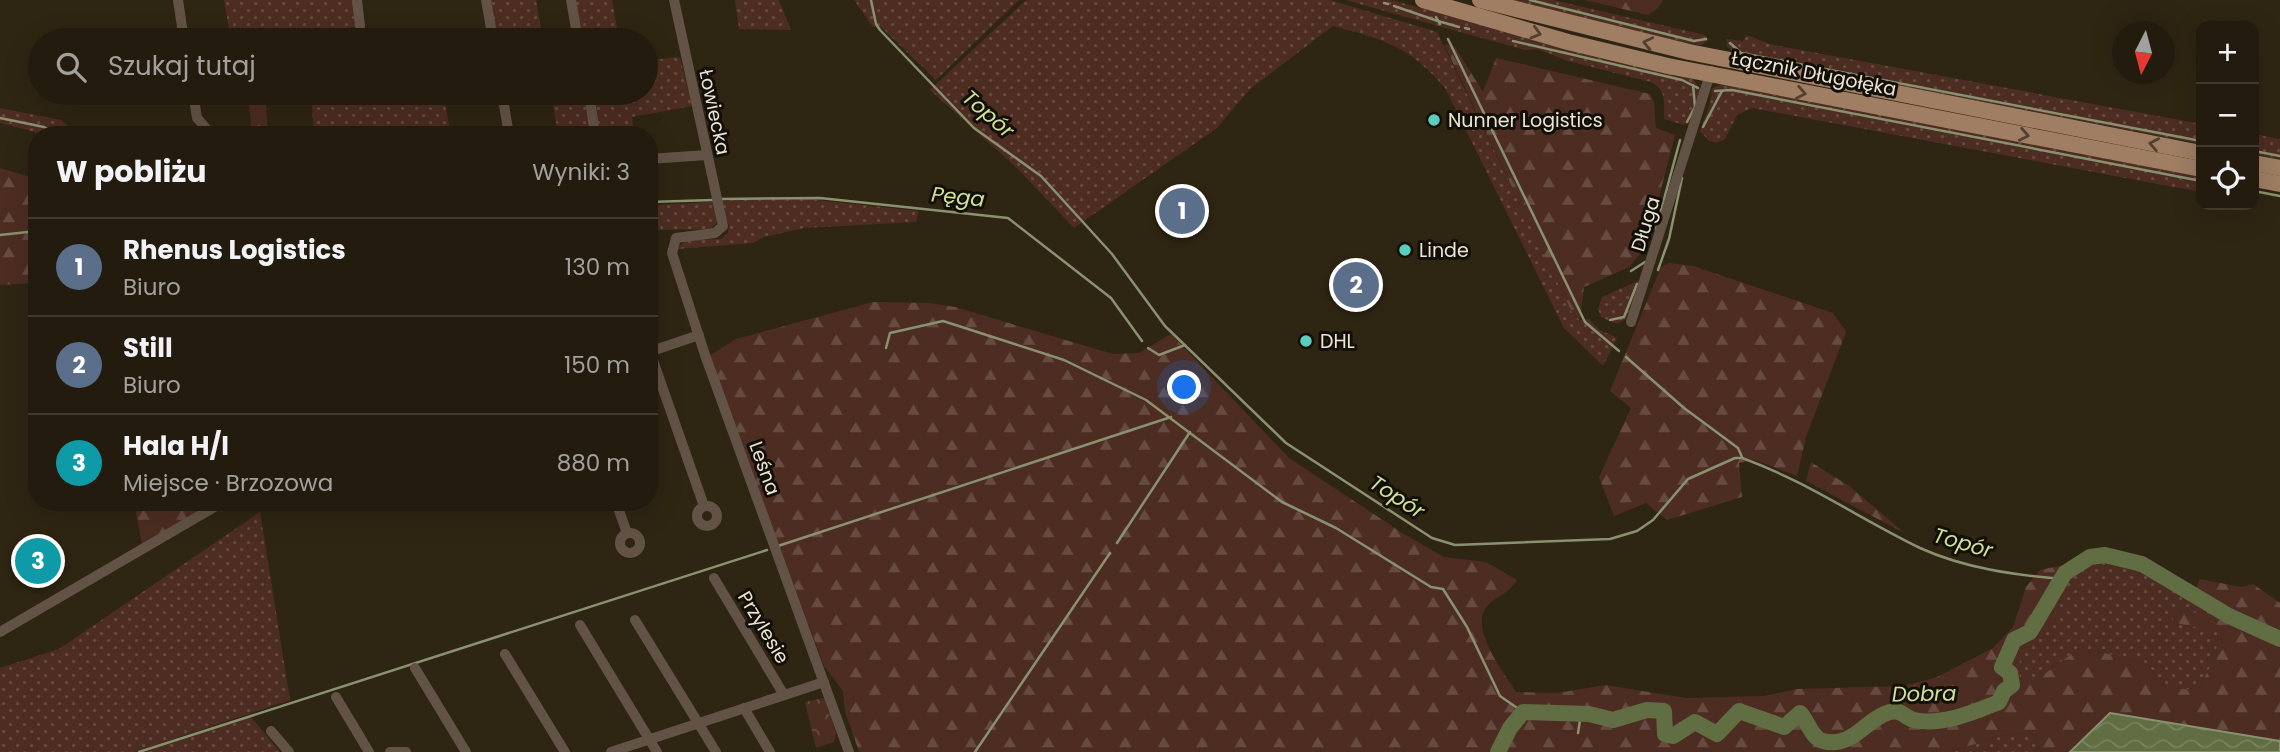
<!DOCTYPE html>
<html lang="pl">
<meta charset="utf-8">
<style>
body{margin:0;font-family:Poppins,sans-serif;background:#2b2517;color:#f1f3f6}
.controls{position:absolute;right:21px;top:21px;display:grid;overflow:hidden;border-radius:14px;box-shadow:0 7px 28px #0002}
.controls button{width:63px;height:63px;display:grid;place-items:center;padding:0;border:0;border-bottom:2px solid #403a2e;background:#231c0e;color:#f1f3f6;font:35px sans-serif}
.compass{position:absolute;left:2112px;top:21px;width:63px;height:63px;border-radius:50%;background:#231c0e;box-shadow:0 7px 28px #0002;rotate:186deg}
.you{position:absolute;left:1185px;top:388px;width:24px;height:24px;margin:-18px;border:5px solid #fff;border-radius:50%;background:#1a73e8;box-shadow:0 0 0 10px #1a73e833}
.badge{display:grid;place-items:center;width:46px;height:46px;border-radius:50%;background:#ea580c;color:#fff;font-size:23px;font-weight:700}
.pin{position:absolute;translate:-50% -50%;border:4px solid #fff;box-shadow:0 2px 7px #0006}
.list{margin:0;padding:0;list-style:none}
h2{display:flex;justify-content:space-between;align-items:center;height:91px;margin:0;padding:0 28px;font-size:30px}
h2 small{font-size:23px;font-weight:400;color:#a3a19e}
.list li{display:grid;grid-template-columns:46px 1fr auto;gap:21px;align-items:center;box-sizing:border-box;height:98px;padding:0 28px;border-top:2px solid #403a2e}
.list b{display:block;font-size:26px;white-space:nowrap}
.list p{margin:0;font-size:23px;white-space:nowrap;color:#a3a19e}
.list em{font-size:23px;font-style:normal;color:#a3a19e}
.icon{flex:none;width:38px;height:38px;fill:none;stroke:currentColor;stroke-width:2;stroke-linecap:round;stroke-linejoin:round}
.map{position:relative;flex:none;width:2280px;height:752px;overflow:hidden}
.search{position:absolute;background:#231c0e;box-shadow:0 7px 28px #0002;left:28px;top:28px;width:630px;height:77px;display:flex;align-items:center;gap:18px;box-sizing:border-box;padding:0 24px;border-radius:38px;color:#a3a19e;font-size:26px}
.panel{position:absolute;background:#231c0e;box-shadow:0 7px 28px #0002;left:28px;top:126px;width:630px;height:385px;border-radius:28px}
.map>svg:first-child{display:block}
</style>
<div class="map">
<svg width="2280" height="752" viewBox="0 0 2280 752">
<defs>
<pattern id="grass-dots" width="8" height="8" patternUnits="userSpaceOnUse" patternTransform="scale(1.75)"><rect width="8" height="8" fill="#4d2d22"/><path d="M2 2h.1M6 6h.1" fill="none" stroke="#674b41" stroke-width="1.8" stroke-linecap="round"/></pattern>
<pattern id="forest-firs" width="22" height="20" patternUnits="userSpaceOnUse" patternTransform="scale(1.75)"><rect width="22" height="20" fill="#4d2d22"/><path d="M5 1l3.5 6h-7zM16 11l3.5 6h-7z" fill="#674b41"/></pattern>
<pattern id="park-crowns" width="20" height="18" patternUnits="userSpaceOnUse" patternTransform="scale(1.75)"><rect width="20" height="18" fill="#4d2d22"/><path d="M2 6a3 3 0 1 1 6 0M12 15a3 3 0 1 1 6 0" fill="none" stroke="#674b41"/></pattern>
<pattern id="water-waves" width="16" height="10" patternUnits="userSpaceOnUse" patternTransform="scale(1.75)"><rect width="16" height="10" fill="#616d42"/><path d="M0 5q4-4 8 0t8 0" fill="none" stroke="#78825d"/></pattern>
</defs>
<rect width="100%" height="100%" fill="#2f2513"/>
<g fill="url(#grass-dots)">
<path d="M224,0h129l3,27 -125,13z"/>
<path d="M489,0h47l7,40h-46z"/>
<path d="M567,0h45l5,28 -33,6v6h-10z"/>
<path d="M735,0h44l12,30 -52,-1z"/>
<path d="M854,0h165l-83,80 -56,-54 -7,1z"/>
<path d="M1026,0h304l107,32 136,282 7,6 9,-1 11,11 17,8 -14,28 -39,-38 -119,-240c-36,-42 -60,-48 -112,-62l-83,63 -33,39 -143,100 -55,-58 -89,-80z"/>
<path d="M1345,0h46l302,79 8,11 -13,33 -4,2 -20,-6c0,-16 3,-29 -13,-37l-83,-21 -31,-12 -12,1z"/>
<path d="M1513,0h40l152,35 4,5 -8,5 -20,-3z"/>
<path d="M1747,35l22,9 432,80v20l-466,-90 -8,-8 -1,-7 17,2z"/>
<path d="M675,57l5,1 12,48 -60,11 2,18h-76l-7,-42h95v-32z"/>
<path d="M1721,84l480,93v15l-449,-84 -15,7 -12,24 -8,4 -8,-2 -9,-10 10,-27 2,-15z"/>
<path d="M311,93h132l8,42h-137z"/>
<path d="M0,108l61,12 18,15h-32l-47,-12z"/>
<path d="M2254,134l26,5v20l-26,-5z"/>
<path d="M752,199h55l112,12 -3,11 -112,6 -40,9 -11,6 -76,6 9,-9 35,-1 7,-6 1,-7 -9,-25z"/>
<path d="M713,202l5,19 -7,8 -52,1 -7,-25z"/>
<path d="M1640,280l-14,39 -9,5 -16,-7 -3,-8 4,-12z"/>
<path d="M260,512l30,188 -156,52h-134v-84l59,-19z"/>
<path d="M2112,561l37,14 71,42 -11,-1 -26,11 10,-3 25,8 -2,25 -19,33 -31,-2 -19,-24 -66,-17 -42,31h-20c-2,-49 16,-34 36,-65 8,-13 10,-34 14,-49 14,3 28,-2 43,-3z"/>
<path d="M251,717l29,35h-136z"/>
<path d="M2036,732l1,20h-88l52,-16z"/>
</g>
<g fill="url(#forest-firs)">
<path d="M1585,0h78l-5,8 -10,7z"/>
<path d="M1444,44l11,3 28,45 13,-34 154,36 4,7 2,27 19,7 -29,112 -17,20 -45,20 -4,33 -7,-6 -23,-47z"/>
<path d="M248,93h17l3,42h-16z"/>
<path d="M0,168l37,11v104l-37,2z"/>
<path d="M1669,263l24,3 140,47 13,19 -40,105 -9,39 -42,-16 -16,3 3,34 -75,23 -21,-17 -32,13 -15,-39 32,-69 -21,-17 51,-124z"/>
<path d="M873,302l56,1 26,4 158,47 26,-1 32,-19 118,124 115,76 40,23 42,5 31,18c-8,13 -18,15 -28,24 -23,21 15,69 27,88l42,1 47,-8 81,13 78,-2 33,-7 105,-3 33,-8 58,-30 20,-21 13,-40 14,-17 29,-6c-4,15 -6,36 -14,49 -19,31 -38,16 -35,65h19l42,-31 66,17 19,24 31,2 19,-33 2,-25 -46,-10 4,-13 43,8 4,-11 -27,-18 4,-9 41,8 12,-3 27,19v138l-170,-27 -40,38h-33l-1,-20 -35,4 -52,16h-1090l-14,-41 -2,-20 -19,-25 -115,-310 27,-17z"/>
<path d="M1811,462l38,24 57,48 -100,-53z"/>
<path d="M134,502h81l-73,42z"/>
</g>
<path fill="url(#park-crowns)" d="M824,698l12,35 -2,9 -18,6 -11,-46z"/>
<path fill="url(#water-waves)" stroke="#8a916f" stroke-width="2" d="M2110,713l170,28v11h-210z"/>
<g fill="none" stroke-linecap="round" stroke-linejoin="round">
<g stroke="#8a916f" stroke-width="2.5">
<path d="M871,0l5,24 4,6 94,98 67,48 71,78 53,72 121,117 146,95 23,7 155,-6 27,-8 16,-11 35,-41 47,-21h7c64,23 118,61 178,90 44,20 94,27 142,31"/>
<path d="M1530,0l164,41 12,-2"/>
<path d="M1384,3l4,1"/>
<path d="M1394,6l44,15"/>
<path d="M1436,17l4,7"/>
<path d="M1438,21l21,6"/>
<path d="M1465,28l4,1"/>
<path d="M1448,39l137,283 34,29"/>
<path d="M1513,41l169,39 16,8"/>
<path d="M1730,43l11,10 460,88"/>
<path d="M1715,91l17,-1 469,91"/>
<path d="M0,118l44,9 16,8"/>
<path d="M1687,122l8,-15 -2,-22"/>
<path d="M1703,127l19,-36"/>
<path d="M2254,151l26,5"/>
<path d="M2254,191l26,5"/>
<path d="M721,199l99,-1 188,20 103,80 31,43"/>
<path d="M649,202l64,-2"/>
<path d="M1656,229l24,-89"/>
<path d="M0,235l37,-4"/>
<path d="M1658,270l11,-31 13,-61"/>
<path d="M1631,271l14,-9"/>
<path d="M1610,320l14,-3 13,-33"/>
<path d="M886,348l4,-15 53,-12 121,39 82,40 136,102 54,26 95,59 12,2 24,38 33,69 23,16"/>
<path d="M1148,348l11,7 26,-10"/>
<path d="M1626,357l58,51 54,40 4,9"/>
<path d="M1117,543l73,-111"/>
<path d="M778,546l393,-129"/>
<path d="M1578,733l3,-19"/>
<path d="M139,752l628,-202"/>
<path d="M975,752l135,-199"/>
</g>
<path stroke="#616d42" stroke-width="16" d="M1498,752l12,-24 13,-16 66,2 24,6 34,-10 17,1 1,23 8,2 22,-14 22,12 22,-23 45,16 16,-14c8,8 12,26 23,28 30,8 43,-23 67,-29 12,-3 15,6 24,8 28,6 60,-8 85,-18l5,-11 8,-6 -2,-12 -8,-6 12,-27 16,-8 35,-59 25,-16 15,-2 37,9 87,52 51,23"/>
<g stroke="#635346" stroke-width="10">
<path d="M178,0l6,40"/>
<path d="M357,0l3,26"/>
<path d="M486,0l7,40"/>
<path d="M571,0l7,40"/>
<path d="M674,0l49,226 -8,7 -39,5 -4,15 33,102 144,397"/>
<path d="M193,93l4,25 15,17"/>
<path d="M502,93l7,42"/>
<path d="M589,93l6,42"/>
<path d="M649,159l58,-4"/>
<path d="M1631,322l80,-251"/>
<path d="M649,352l50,-17"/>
<path d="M650,352l54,154"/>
<path d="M616,502l11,31"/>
<circle cx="707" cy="516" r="10"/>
<circle cx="630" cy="543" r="10"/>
<path d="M714,578l70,117"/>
<path d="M635,620l81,132"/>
<path d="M580,625l77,127"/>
<path d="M0,632l223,-130"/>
<path d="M505,654l60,98"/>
<path d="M415,668l51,84"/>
<path d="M336,697l33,55"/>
<path d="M744,708l26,44"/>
<path d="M271,731l18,21"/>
<path d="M390,752h16"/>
<path d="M611,752l213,-70"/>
</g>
<g stroke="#9f7e63" stroke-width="16">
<path d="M1423,0l145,42 100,24 533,103"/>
<path d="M1480,0l209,52 512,101"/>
<path d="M2254,163l26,5"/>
<path d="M2254,179l26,5"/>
</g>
</g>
<defs><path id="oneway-chevron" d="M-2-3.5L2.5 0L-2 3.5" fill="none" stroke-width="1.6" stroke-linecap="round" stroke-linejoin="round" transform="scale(1.75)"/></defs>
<g stroke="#524130">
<use href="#oneway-chevron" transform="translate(1536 33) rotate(16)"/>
<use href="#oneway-chevron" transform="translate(1648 43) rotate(-167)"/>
<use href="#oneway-chevron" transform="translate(1801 93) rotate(11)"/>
<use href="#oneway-chevron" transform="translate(2024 135) rotate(11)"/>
<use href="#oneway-chevron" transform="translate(2154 144) rotate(-169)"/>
</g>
<g fill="#59cebe" stroke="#130f07" stroke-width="2.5">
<circle cx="1434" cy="120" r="7"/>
<circle cx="1405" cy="250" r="7"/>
<circle cx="1306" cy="341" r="7"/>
</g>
<g text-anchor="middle" stroke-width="6" stroke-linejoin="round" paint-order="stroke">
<g font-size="19" fill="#eae4d8" stroke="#130f07">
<text transform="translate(1814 73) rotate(11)" y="7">Łącznik Długołęka</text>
<text transform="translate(715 112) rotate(78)" y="7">Łowiecka</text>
<text transform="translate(1645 224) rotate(-73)" y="7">Długa</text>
<text transform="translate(765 468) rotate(70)" y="7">Leśna</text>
<text transform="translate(764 627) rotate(59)" y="7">Przylesie</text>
</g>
<g font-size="19" fill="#eae4d8" stroke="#130f07" text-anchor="start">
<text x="1448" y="127">Nunner Logistics</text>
<text x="1419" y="257">Linde</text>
<text x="1320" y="348">DHL</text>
</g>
<g font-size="21" font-style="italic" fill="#cde19a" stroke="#130f07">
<text transform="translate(988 114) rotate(41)" y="7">Topór</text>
<text transform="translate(958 197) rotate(6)" y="7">Pęga</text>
<text transform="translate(1397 497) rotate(33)" y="7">Topór</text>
<text transform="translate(1963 543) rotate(16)" y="7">Topór</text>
<text transform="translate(1924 694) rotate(-1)" y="7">Dobra</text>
</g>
</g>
</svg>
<div class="controls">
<button>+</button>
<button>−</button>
<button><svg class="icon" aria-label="locate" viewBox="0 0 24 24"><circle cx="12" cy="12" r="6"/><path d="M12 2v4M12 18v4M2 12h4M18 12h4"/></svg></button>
</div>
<svg class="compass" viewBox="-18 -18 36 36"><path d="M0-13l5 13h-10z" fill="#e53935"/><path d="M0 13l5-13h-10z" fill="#a3a19e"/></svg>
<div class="you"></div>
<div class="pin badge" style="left:1182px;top:211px;background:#5c6f8a">1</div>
<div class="pin badge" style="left:1356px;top:285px;background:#5c6f8a">2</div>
<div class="pin badge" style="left:38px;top:561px;background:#0f9aa8">3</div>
<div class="search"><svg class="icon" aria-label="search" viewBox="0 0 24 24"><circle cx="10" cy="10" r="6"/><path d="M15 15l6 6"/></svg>Szukaj tutaj</div>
<section class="panel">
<h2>W pobliżu<small>Wyniki: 3</small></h2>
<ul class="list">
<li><span class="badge" style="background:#5c6f8a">1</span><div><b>Rhenus Logistics</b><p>Biuro</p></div><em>130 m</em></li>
<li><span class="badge" style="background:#5c6f8a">2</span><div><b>Still</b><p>Biuro</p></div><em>150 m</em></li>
<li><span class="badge" style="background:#0f9aa8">3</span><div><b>Hala H/I</b><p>Miejsce · Brzozowa</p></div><em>880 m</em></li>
</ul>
</section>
</div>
